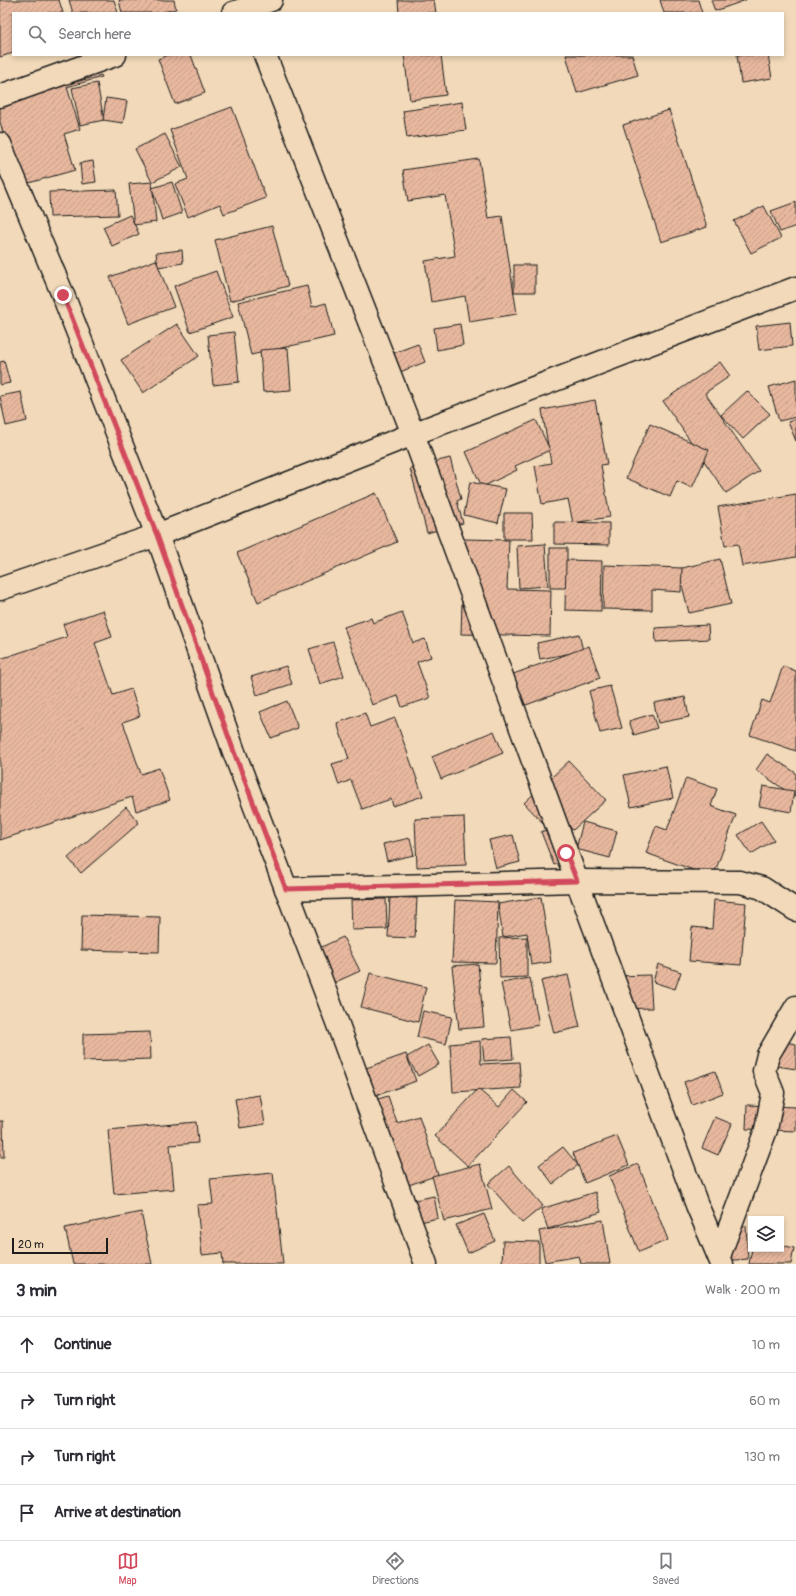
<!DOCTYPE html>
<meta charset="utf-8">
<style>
body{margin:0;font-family:Pangolin,sans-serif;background:#f7f7f7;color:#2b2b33}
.controls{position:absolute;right:12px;bottom:12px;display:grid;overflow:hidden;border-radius:0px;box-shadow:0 2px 6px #0003}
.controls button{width:36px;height:36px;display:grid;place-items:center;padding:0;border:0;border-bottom:1px solid #e1e1e2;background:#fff;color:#2b2b33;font:20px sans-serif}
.scale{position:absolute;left:12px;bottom:10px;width:96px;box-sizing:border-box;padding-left:4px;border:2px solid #1c1c1c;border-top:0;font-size:11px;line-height:14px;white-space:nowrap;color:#1c1c1c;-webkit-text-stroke:3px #f1d9b9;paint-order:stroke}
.stop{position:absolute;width:12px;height:12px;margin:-9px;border:3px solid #d1495b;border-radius:50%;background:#fff}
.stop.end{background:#d1495b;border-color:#fff;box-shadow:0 1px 4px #0008}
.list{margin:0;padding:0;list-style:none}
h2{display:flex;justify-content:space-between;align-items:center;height:52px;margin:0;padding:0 16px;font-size:17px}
h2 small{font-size:13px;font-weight:400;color:#7c7c81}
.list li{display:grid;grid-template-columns:26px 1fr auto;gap:12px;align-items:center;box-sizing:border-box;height:56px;padding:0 16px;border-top:1px solid #e1e1e2}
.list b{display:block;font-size:15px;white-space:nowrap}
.list em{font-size:13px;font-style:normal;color:#7c7c81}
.icon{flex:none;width:22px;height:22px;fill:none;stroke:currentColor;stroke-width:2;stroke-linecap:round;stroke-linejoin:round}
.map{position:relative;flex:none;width:796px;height:1264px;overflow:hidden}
.search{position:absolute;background:#fff;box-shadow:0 2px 6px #0003;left:12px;right:12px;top:12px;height:44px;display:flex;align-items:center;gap:10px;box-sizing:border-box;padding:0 14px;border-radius:0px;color:#7c7c81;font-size:15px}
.sheet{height:276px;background:#fff}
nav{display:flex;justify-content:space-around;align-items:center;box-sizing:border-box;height:56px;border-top:1px solid #e1e1e2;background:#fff;font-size:11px;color:#7c7c81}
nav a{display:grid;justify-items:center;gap:2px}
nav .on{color:#d1495b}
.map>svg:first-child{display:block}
</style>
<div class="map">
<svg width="796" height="1264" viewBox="0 0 796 1264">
<defs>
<pattern id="building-hatch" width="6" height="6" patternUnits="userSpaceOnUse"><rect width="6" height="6" fill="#e8b89e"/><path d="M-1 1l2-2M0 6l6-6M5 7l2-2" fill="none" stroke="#c69e88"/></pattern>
</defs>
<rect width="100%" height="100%" fill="#f1d9b9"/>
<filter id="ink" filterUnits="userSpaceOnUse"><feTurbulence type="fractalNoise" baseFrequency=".025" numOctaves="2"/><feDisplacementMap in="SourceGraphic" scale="8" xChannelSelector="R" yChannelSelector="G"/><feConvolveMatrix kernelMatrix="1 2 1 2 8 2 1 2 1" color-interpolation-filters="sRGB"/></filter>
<g filter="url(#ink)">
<g fill="url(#building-hatch)" stroke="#1c1c1c">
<path d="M0,0h59l4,13h-50v40l-13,4z"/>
<path d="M69,0h45l4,13h-45z"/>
<path d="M119,0h55l2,9 -18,4h-36z"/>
<path d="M398,0h36l2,13h-37z"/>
<path d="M660,0h38l4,13h-38z"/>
<path d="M711,0h35l-31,11z"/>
<path d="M168,55h23l14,38 -30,11 -17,-45z"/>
<path d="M404,55h37l5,40 -36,5z"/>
<path d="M566,55h66l6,20 -61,18z"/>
<path d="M737,55h31l4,23 -31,5z"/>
<path d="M101,75l1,2 -35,10 13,42 -16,5 11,36 -57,16 -18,-64v-19z"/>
<path d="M97,83l7,37 -24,5 -8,-37z"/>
<path d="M106,98l21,3 -4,22 -20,-3z"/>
<path d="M462,102l4,28 -59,8 -4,-27z"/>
<path d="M232,107l34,91 -42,16 -4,-10 -32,13 -13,-33 13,-5 -18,-49z"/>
<path d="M669,110l38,117 -46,15 -38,-117z"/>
<path d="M165,134l17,33 -30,15 -17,-33z"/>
<path d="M479,159l9,59 14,-2 15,98 -48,8 -4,-26 -34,6 -6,-41 30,-5 -10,-61 -37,6 -5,-31z"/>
<path d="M93,161l3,21 -14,2 -2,-21z"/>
<path d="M152,182l4,40 -22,3 -5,-41z"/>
<path d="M172,182l10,31 -20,7 -10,-32z"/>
<path d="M116,190l2,25 -68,2 -1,-25z"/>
<path d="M796,202v24l-16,6 -9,-21z"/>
<path d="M764,206l17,32 -30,15 -17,-32z"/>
<path d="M130,215l9,19 -27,12 -9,-19z"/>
<path d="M272,226l16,60 -58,15 -15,-61z"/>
<path d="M182,250l1,13 -25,4 -2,-14z"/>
<path d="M156,260l18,47 -46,17 -18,-47z"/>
<rect x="514" y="265" width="21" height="27"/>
<path d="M216,271l17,46 -43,15 -16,-46z"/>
<path d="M307,286l5,21 14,-4 8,33 -83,19 -13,-53z"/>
<path d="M790,322l2,24 -33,4 -3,-24z"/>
<path d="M177,324l22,32 -56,37 -22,-33z"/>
<path d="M460,324l3,21 -26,5 -3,-22z"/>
<path d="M234,332l5,50 -26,3 -5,-50z"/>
<path d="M418,344l7,18 -30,12 -7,-19z"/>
<path d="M288,348l3,42 -28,2 -3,-42z"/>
<path d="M4,361l6,22 -10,2v-23z"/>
<path d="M720,362l10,14 -25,17 54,78 -33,22 -63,-92z"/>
<path d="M796,379v38l-17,4 -10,-34z"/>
<path d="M747,391l23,23 -27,25 -22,-24z"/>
<path d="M21,392l6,29 -21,5 -6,-30z"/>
<path d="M595,400l12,64 -6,1 9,52 -37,6 -5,-24 -26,5 -7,-38 16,-3 -9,-53z"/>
<path d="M796,419v22l-8,-19z"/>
<path d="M536,420l14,30 -35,16 2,4 -35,17 -16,-35z"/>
<path d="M650,424l59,26 -17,38 -15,-7 -7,16 -44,-19z"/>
<path d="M450,458l11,41 -4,2 6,22 -36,10 -17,-65z"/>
<path d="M470,482l36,7 -8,34 -34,-8z"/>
<path d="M376,493l21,49 -139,60 -21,-49z"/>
<path d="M796,494v63l-54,9 -4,-22 -13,2 -7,-39z"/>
<path d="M504,513h28l1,26h-29z"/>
<path d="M554,522l55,1v22l-55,-1z"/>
<path d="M464,539l45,1 -2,49 44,1 -1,46 -89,-2z"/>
<path d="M545,544l3,42 -29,2 -2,-42z"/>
<rect x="550" y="548" width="17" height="40"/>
<path d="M720,559l11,45 -42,9 -11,-44z"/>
<path d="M566,560l36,1 -1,50 -36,-1z"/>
<path d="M604,565l78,3 -1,24 -29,-2v20l-49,-1z"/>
<path d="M103,610l9,27 -17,6 18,52 18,-6 9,27 -17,6 18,52 18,-6 11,32 -34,11 -4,-14 -132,43v-181l67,-22 -4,-13z"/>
<path d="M402,612l11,31 12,-4 6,18 -14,5 13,36 -28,9 -4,-11 -26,9 -28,-78 27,-9 2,5z"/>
<path d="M708,625l1,14 -53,3 -1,-14z"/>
<path d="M579,634l4,17 -43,8 -3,-16z"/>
<path d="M333,642l11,34 -24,8 -11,-35z"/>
<path d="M589,646l11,32 -96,35 -12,-31z"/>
<path d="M286,666l6,18 -35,11 -6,-18z"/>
<path d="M783,666l13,5v80l-46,-16 12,-35 8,3z"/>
<path d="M610,686l12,42 -22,5 -11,-42z"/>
<path d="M685,697l4,20 -31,6 -4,-20z"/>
<path d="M287,701l11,27 -27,10 -11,-26z"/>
<path d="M365,713l5,14 25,-9 28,78 -30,10 -2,-7 -29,10 -11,-29 -12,5 -7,-21 17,-5 -12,-36z"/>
<path d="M652,714l5,14 -23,7 -5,-14z"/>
<path d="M494,731l9,22 -62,26 -9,-22z"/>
<path d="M767,754l29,19 -1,24 -39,-27z"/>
<path d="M569,761l37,39 -33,30 -16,-16 -12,11 -21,-22z"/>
<path d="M666,766l7,32 -42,9 -7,-32z"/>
<path d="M686,778l31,11 -6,17 25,9 -23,62 -67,-24 10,-27 11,4z"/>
<path d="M763,786l31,5 -3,21 -32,-6z"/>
<path d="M126,807l13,16 -58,50 -13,-15z"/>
<path d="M464,817l2,48 -49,2 -2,-48z"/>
<path d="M761,821l13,19 -23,14 -13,-19z"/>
<path d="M583,822l34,9 -7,27 -34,-9z"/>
<path d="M556,826l12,34 -14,5 -13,-33z"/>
<path d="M513,835l7,27 -24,6 -7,-28z"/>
<path d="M410,838l4,17 -27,6 -4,-17z"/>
<path d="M390,897l27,1 -2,40 -27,-1z"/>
<path d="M541,897l10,65 -20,3 -4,-32 -24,4 -5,-33z"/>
<path d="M386,899l1,30 -35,1 -1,-30z"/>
<path d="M455,900l43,2 -2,61 -44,-1z"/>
<path d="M714,900l32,3 -5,62 -52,-4 3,-34 20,2z"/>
<path d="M82,915l78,2 -1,35 -78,-2z"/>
<path d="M343,937l17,34 -31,14 -16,-34z"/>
<path d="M527,937v40l-27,1 -1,-40z"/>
<path d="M478,964l6,63 -25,2 -7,-63z"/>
<path d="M658,964l23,8 -6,17 -22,-7z"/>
<path d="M370,973l56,14 -8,35 -57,-15z"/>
<path d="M568,975l12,52 -26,6 -13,-52z"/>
<path d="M650,975l2,33 -36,1 -1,-33z"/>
<path d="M530,978l9,47 -28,5 -10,-47z"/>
<path d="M423,1011l29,6 -6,27 -29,-7z"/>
<path d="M150,1032l1,27 -68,2v-27z"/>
<path d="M511,1037l2,22 -29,2 -2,-22z"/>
<path d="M768,1039l28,5v25l-32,-5z"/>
<path d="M480,1041l1,23 38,-2 2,26 -68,4 -3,-48z"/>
<path d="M428,1045l11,19 -21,12 -11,-19z"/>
<path d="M406,1054l10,27 -54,20 -10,-28z"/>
<path d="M715,1071l8,22 -31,12 -8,-23z"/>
<path d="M478,1089l21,18 15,-17 13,12 -59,64 -33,-30z"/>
<path d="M260,1095l5,29 -25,4 -5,-29z"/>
<path d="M388,1096l9,27 22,-7 19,59 -41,14 -29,-87z"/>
<path d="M747,1105l49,2v24l-50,-2z"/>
<path d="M715,1117l17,7 -14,31 -16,-7z"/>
<path d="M0,1121h3l1,36h-4z"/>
<path d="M196,1122l2,21 -28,2 4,44 -60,5 -6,-64z"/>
<path d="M617,1136l12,29 -44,18 -12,-30z"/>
<path d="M563,1147l15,18 -25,19 -14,-19z"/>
<path d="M480,1164l12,45 -48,12 -12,-45z"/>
<path d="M638,1164l30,76 -29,12 -30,-76z"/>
<path d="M509,1166l34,40 -21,17 -34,-39z"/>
<path d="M273,1173l10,91h-60l-1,-11 -20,2 -5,-50 16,-1 -3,-25z"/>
<path d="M595,1192l6,20 -53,17 -7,-20z"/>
<path d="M434,1196l4,22 -22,5 -6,-22z"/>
<path d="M141,1212l11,52h-79l-8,-36z"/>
<path d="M484,1214l11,27 -27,12 -12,-28z"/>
<path d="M603,1220l7,44h-29l-2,-8 -34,6 -6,-31z"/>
<path d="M746,1226l2,33 -26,2 -3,-34z"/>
<path d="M503,1241l36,1v22h-37z"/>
<path d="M781,1245l13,3 -3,16h-42l3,-15h29z"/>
</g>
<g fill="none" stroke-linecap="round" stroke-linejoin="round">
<g stroke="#1c1c1c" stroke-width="25">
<g id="minor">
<path d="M233,13l38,-13"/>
<path d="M265,55l148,379 164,447 120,324 25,59"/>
<path d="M0,96l115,-41"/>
<path d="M0,144l63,151 94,240 77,217 103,270 89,242"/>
<path d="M0,589l157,-54 256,-101 383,-146"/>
<path d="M286,889l291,-8 163,1 22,6 34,22"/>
<path d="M719,1256l47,-126 7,-37 -9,-22 4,-16 28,-48"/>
</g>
</g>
<use href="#minor" stroke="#f1d9b9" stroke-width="22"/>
</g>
</g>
<g fill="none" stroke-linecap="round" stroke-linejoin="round" filter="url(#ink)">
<path stroke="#d1495b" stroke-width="5" d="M63,295l94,240 77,217 52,137 291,-8 -11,-28"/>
</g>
</svg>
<div class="controls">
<button><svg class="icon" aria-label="layers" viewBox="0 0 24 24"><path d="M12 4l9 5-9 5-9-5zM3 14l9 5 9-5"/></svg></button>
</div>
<div class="scale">20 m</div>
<div class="stop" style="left:566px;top:853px"></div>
<div class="stop end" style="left:63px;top:295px"></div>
<div class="search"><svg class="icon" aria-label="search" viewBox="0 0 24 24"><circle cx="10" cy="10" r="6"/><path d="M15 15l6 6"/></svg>Search here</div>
</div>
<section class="sheet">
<h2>3 min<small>Walk · 200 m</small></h2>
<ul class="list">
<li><svg class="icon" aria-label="ahead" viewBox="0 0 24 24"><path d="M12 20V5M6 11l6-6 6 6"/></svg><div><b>Continue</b></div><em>10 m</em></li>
<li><svg class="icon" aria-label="right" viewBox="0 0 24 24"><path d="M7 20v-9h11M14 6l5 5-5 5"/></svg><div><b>Turn right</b></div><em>60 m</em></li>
<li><svg class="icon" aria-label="right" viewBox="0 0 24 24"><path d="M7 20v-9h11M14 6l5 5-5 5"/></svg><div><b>Turn right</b></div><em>130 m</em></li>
<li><svg class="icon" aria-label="arrive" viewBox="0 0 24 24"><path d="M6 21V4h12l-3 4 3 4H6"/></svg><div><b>Arrive at destination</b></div></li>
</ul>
</section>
<nav>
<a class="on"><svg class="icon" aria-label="map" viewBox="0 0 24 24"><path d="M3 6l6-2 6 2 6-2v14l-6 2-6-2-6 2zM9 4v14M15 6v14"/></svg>Map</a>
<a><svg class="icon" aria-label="directions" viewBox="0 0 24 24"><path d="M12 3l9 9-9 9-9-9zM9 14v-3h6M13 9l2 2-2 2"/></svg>Directions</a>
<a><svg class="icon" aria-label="saved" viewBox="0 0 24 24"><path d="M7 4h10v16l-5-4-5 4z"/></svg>Saved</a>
</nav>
